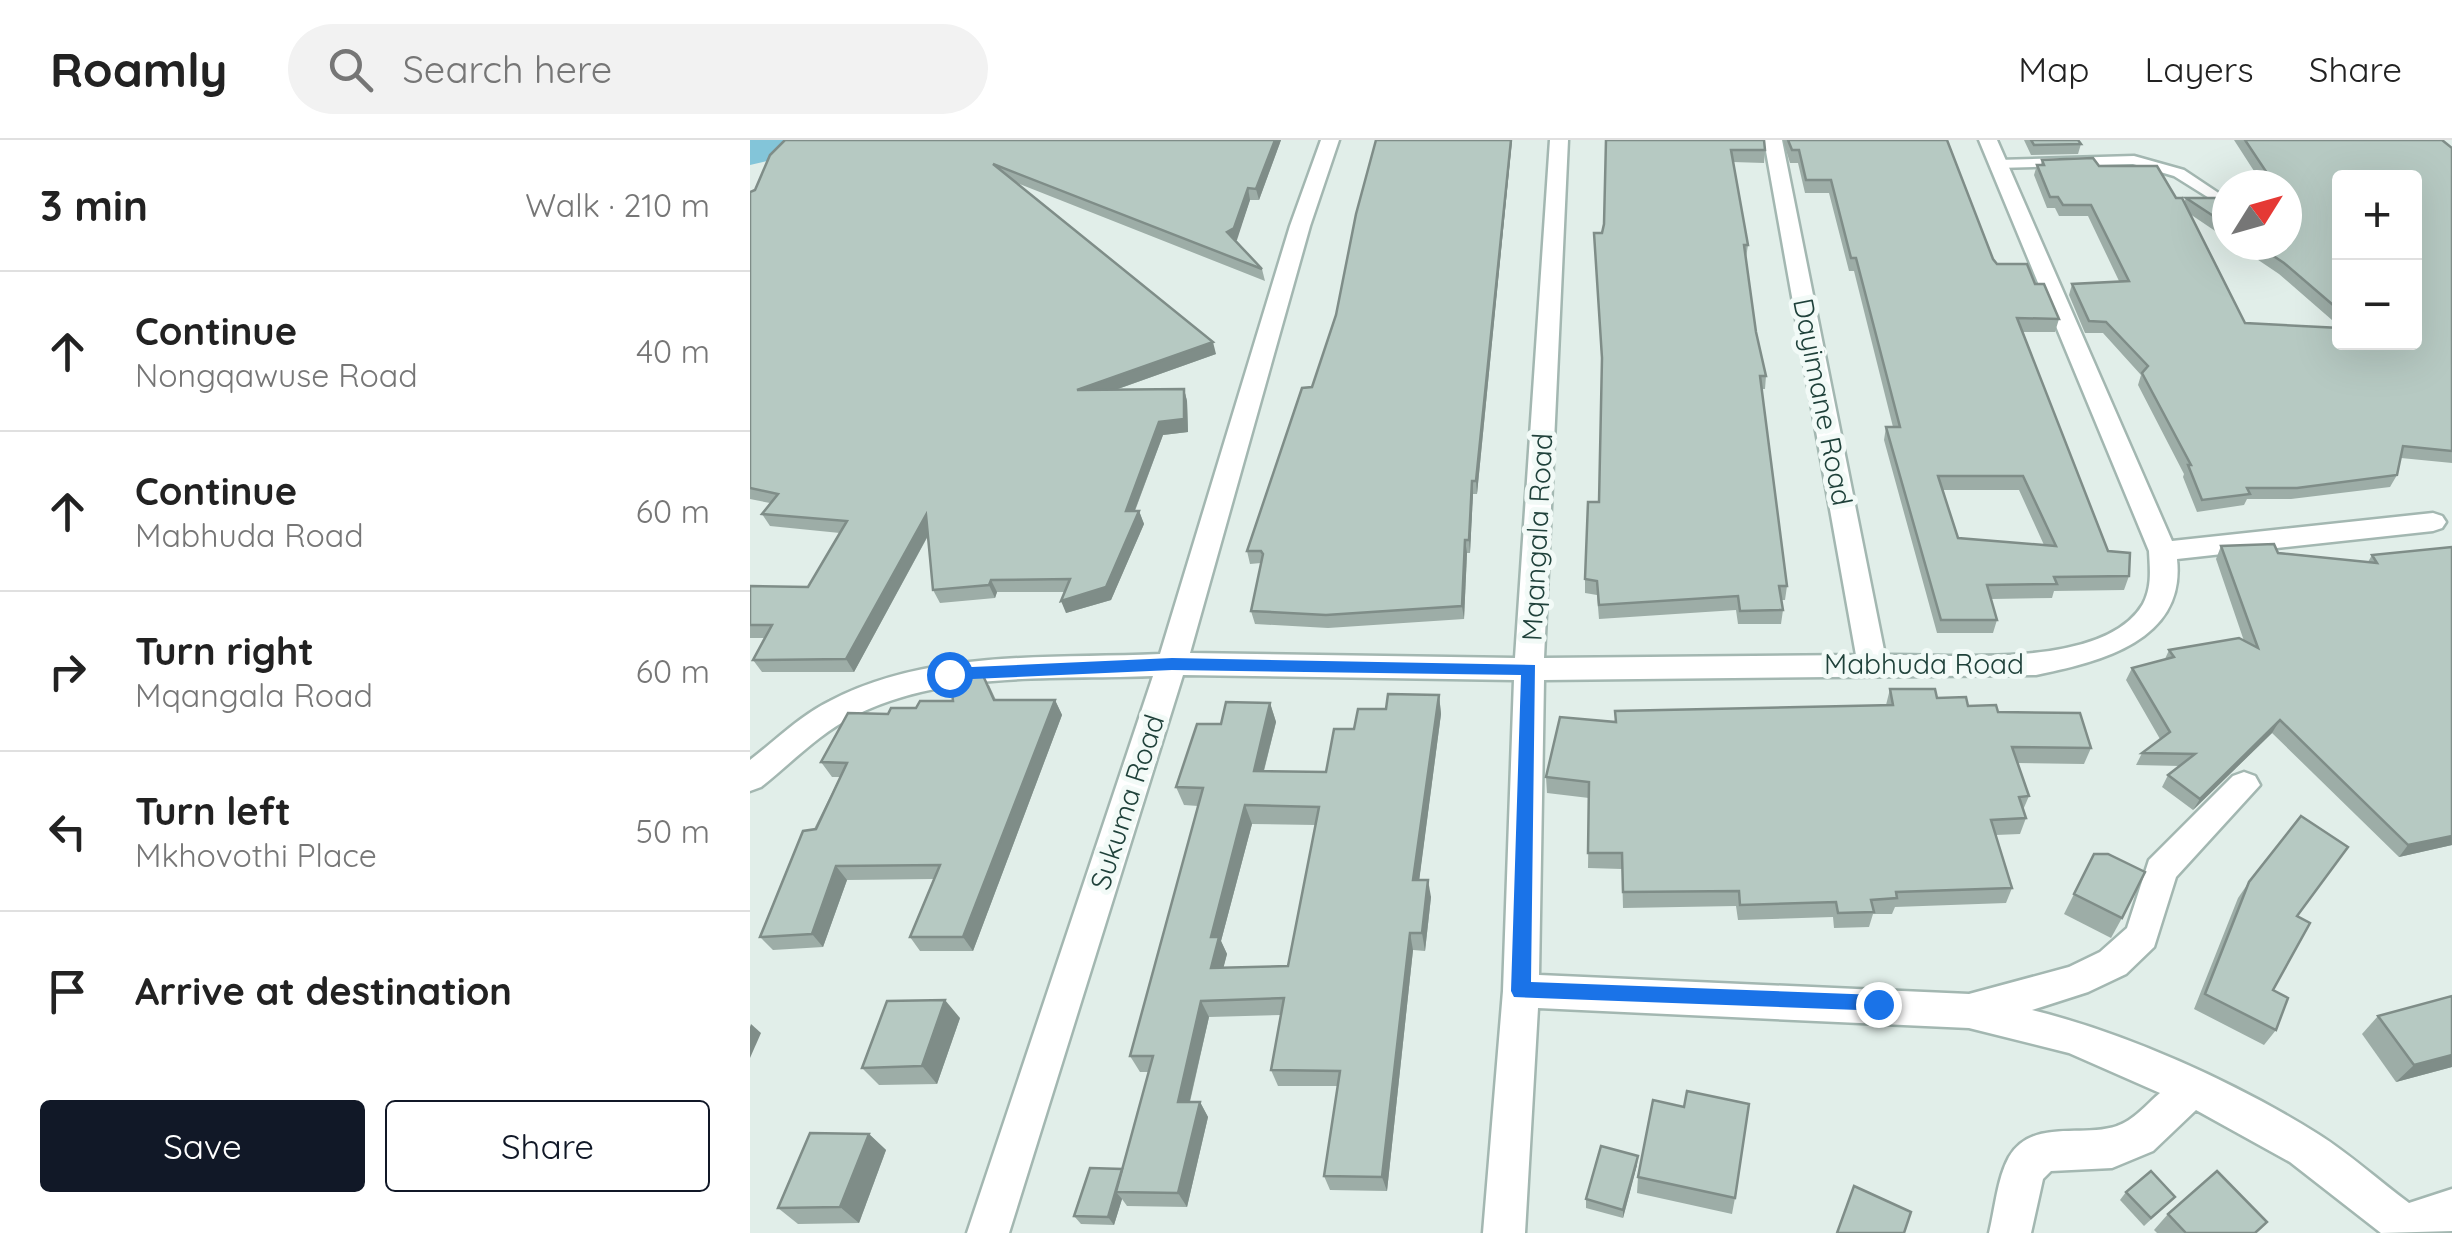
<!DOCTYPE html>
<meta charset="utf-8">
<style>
body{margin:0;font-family:Quicksand,sans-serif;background:#f2f2f2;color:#222}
.controls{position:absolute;right:30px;top:30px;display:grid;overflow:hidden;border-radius:10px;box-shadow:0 10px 40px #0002}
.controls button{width:90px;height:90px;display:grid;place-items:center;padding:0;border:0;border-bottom:2px solid #e0e0e0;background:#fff;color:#222;font:50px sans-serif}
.compass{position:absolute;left:1462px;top:30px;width:90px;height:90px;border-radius:50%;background:#fff;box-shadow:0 10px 40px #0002;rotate:53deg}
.stop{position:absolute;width:30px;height:30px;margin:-22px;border:8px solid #1a73e8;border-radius:50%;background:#fff}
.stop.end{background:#1a73e8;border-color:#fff;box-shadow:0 2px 10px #0008}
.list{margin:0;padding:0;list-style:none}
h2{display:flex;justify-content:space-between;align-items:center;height:130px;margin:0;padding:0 40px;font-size:42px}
h2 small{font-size:32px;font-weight:400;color:#767676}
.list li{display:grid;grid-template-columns:65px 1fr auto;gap:30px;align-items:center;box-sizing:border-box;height:160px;padding:0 40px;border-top:2px solid #e0e0e0}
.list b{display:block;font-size:38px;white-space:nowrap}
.list p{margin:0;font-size:32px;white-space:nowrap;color:#767676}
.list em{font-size:32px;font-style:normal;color:#767676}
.actions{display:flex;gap:20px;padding:30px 40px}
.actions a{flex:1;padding:22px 0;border:2px solid #111827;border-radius:10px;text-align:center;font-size:35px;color:#111827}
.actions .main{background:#111827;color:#fff}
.icon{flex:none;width:55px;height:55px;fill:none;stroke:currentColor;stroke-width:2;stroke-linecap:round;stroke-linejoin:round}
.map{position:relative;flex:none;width:1702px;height:1093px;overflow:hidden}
header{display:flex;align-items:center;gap:60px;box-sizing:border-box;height:140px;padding:0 50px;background:#fff;border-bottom:2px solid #e0e0e0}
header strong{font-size:48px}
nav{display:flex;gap:55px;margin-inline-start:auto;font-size:35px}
.search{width:700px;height:90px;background:#f2f2f2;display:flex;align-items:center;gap:25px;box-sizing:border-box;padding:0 35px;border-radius:55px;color:#767676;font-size:38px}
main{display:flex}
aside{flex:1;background:#fff}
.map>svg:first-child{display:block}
</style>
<header>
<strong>Roamly</strong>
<div class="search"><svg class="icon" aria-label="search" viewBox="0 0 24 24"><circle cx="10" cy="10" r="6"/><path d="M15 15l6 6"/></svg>Search here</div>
<nav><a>Map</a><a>Layers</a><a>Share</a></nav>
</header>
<main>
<aside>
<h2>3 min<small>Walk · 210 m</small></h2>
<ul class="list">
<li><svg class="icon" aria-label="ahead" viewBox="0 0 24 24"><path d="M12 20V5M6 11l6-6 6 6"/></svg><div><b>Continue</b><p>Nongqawuse Road</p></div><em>40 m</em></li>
<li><svg class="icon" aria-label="ahead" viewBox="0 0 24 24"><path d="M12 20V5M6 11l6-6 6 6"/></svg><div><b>Continue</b><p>Mabhuda Road</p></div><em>60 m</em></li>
<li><svg class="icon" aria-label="right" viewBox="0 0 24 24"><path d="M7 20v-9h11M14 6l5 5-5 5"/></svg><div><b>Turn right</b><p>Mqangala Road</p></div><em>60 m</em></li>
<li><svg class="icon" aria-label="left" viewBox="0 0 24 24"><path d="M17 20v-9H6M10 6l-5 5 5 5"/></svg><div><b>Turn left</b><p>Mkhovothi Place</p></div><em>50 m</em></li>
<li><svg class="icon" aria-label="arrive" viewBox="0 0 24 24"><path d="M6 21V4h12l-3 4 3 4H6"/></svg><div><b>Arrive at destination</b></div></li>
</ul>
<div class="actions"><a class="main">Save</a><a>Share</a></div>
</aside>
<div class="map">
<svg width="1702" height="1093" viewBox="0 0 1702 1093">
<rect width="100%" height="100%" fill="#e1eee9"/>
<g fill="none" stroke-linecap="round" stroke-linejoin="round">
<path fill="#83c5d9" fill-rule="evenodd" d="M0,0h35l-18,21 -17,4z"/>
<g stroke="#a3b7b1" stroke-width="5">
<path id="service" d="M1384,16l50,14 42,28 -12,3 -40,-25 -41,-12 -135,4 -6,-4 6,-4z"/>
</g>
<g stroke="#a3b7b1" stroke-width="5">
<path id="minor" d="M571,0h18l-29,86 -120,427 325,5 35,-518h18l-24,518 312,-3 -92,-515h18l103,515c66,-1 219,15 258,-51 9,-17 7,-34 6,-53l-170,-411h18l175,401 261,-28 9,3 4,6 -4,6 -9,3 -256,28c9,82 -77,103 -141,116l-492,5 -5,295 430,19 100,-27 31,-15 27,-24 22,-68 84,-84 11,-4 11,4 5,9 -84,92 -22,70 -28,27 -38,18 -56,18c94,23 203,72 286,124 32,20 61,47 91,69l43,-14v42l-71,2 -91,-71 -94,-52 -43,41 -41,17 -61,3 -8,8 -12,54h-42c6,-24 8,-54 20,-76 23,-39 73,-19 108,-31 16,-5 30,-22 43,-33l-91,-40 -100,-25 -431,-20 -13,225h-42l20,-242 11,-311 -331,-5 -174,558h-42l186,-557c-99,4 -210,-6 -301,41 -32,16 -62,47 -91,70l-11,4v-31c25,-19 51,-45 80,-59 100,-52 221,-42 330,-47l130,-428z"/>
</g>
<use href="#service" fill="#fff" fill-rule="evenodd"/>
<use href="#minor" fill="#fff" fill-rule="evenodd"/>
</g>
<g fill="#9dada7" fill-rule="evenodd">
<path d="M35,0h496l-22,60h-9l-14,40 26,29 3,12 -248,-98 199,171 -98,35h66l3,12 1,31 -25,3 -28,76h4l5,13 -33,76 -45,13 -2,-21h-67l-2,6 -55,5 -7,-13 -5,-54 -74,136h-92l-9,-12 12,-22h-15v-52l58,1 32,-54 -70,-7 -8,-12 8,-11 -20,-4v-307l5,-2z"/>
<path d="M762,0l-35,354h-4l-3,59h-3l-3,66 -136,9 -73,-4 -4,-13 10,-48 -11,1 -3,-13 65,-164z"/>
<path d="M856,0l159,10 -1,13 -31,-1 15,83 -2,13 10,74 10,44 -1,13h-3l25,197 -2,14h-4l2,10 -2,14h-43l-2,-14 -137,9 -2,-24 -12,-2v-14l14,-77 3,-134 -8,-135h8l2,-9z"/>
<path d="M1033,0h164l46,119 4,5 38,20 24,35 -4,13h-32l85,219 21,25 -5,14 -70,1 -2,7 -61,1 6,21 -4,13h-56l-53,-193 2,-13h7l-39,-156h-5l-20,-78h-24l-7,-30h-8zM1193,350h76l25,55 -86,-7z"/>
<path d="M1274,0h54l3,4 -3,10 -47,1z"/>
<path d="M1484,0h208l10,8v315l-51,-5 -4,17 -7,12 -99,12h-44l-3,6 -47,7 -14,-35 1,-3 -46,-89 3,-10 -38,-42h-18l-16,-38 3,-11 47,-3 -31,-65h-29l-4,-8h-8l-13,-33 3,-10h4l1,-5 57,6 85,37 2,-5h41v41l-37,-25 55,109 169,19 -74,-164v149l-61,-53 -43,-29h51v-60h-24z"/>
<path d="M1471,406l147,16 4,-7 80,-8v298l-53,12 -127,-124 -79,77 -31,-23 6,-12 12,-9 -44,-1 6,-12 18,-14 -34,-59 6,-12 33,-9 4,-9 75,-9 -28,-82z"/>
<path d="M239,545l7,15h59l7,15 -89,236h-53l-10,-14 24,-58 -87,1 -24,67 -50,3 -13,-13 80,-160h-8l-11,-15 67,-48 65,-13z"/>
<path d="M1140,549l47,9 61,14 93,36 -7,16 -67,-1 12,33 -6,14 3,8 -6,16 -24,1 16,53 -6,15 -111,4 -3,7h-19l-4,13 -35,1 -1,-11 -95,3 -2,-14 -113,2 -1,-39 -34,-1 1,-70 -42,-5 -1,-16 69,-55v-11l271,-6z"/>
<path d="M689,555l2,19 -22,166 12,17 -6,54 -12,-1 -26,241 -57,-1 -6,-14 14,-90h-60l-7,-16 10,-55 -72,2 -19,85h10l8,15 -21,90 -60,-1 -5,-7 -8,26 -33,-1 -7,-8 48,-47 27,-97h-9l-10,-16 68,-250 -14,-1 -8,-18 45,-63 49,-21 6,19 -12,49 62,1 28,-43 32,-20zM502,684l64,1 -28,141 -65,2 4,-14 -6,-13z"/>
<path d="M1344,714l28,64 -11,20 -47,-24z"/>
<path d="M1499,742l48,34 -24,74 3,40 -12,15 -70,-36 44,-111z"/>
<path d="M1702,856v71l-56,15 -34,-48 16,-18z"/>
<path d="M210,878l-23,66 -58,1 -17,-17z"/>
<path d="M119,994l17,16 -27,73 -61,1 -20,-16z"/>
<path d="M887,1025l-14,53 -37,-10v-9z"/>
<path d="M888,1037l97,21 -3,16 -95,-21z"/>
<path d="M1376,1052l49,5 -31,29 -24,-26z"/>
<path d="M1418,1074l87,19h-98l-3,-3z"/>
</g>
<g fill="#7f8d88">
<path d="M525,0h6l-22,60 -3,-11z"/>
<path d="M761,0h1l-35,354 -1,-13z"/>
<path d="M498,48l2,12 -13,40 -7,4 -3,-12z"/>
<path d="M463,202l3,12 -135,48 -4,-12z"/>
<path d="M434,249l3,12 1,31 -25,3 -33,88 -4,-12 33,-89z"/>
<path d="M722,341l1,13 -3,59 -1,-13z"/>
<path d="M389,371l5,13 -33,76 -45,13 -5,-12z"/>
<path d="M176,375l6,13 -78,144 -8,-13z"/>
<path d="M715,400l2,13 -3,66 -2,-13z"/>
<path d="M241,440l6,12 -2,6 -6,-13z"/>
<path d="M689,555l2,19 -24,183 -4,-17z"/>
<path d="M305,560l7,15 -89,236 -10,-14z"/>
<path d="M520,563l6,19 -17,67 -5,-18z"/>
<path d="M1530,580l-8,13 -79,77 7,-11z"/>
<path d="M495,665l7,19 -31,117 6,13 -8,31 -8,-17v-31z"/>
<path d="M1702,696v9l-53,12 9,-12z"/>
<path d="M86,726l11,14 -24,67 -11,-13z"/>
<path d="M678,740l3,17 -6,54 -3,-18z"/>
<path d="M660,793l3,17 -26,241 -5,-14z"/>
<path d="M195,860l15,18 -23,66 -15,-18z"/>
<path d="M451,861l8,16 -23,100 -8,-15z"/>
<path d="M1,884l10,9 -11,25v-31z"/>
<path d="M1702,915v12l-56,15 18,-17z"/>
<path d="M450,962l8,15 -21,90 -9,-14z"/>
<path d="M119,994l17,16 -27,73 -19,-16z"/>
<path d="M888,1016l-1,9 -14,53v-8z"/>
<path d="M372,1029l-6,23 6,7 -8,26 -6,-8z"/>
</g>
<g fill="#b6c9c2" stroke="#7f8d88" stroke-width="2.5" fill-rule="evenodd">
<path d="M35,0h490l-19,49 -8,-1 -14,40 -7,4 35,37 -269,-105 220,178 -136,48 107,-1v30l-25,3 -33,89h13l-33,76 -45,14 9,-22 -79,1 -2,5 -56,5 -7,-75 -80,144 -93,1 19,-35h-22v-39l58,1 39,-66 -85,-7 16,-20 -28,-6v-296l5,-2 15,-35z"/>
<path d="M626,0h135l-35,341h-4l-3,59h-4l-3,66 -136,9 -75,-4 12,-57 -2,-3h-14l55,-163 10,-1 24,-72 20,-101z"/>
<path d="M856,0h158l1,10h-34l17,95h-4l12,87 10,44h-6l27,210h-8l4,24 -43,1 -2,-15 -139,9 -2,-24 -12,-2 3,-77h11l3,-144 -8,-125h8l2,-9z"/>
<path d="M1038,0h159l46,119 4,5h30l8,20h9l15,35 -42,-1 91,233 22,2 -1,23 -75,1 3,7 -70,1 10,35h-56l-55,-193h14l-44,-169h-5l-20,-78h-25l-7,-30h-7zM1188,336h85l33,70 -98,-8z"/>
<path d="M1281,0h47l3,4 -47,1z"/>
<path d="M1495,0h197l10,8v303l-49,-5 -6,29 -100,13h-50l3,6 -48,6 -14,-35h3l-49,-92 6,-7 -42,-44 -17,-1 -17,-37 57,-3 -38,-76h-28l-5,-8h-8l-13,-32h7l-2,-5 51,-2 6,8h58l19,32h6l63,125 95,5v14h74v-164h-74v133l-56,-48 -27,-18h30v-60h-12z"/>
<path d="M1436,58h41v27z"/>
<path d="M1524,404l4,9 99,10 -5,-8 80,-8v289l-44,9 -128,-125 -80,79 -32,-24 27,-21 -53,-1 28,-21 -38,-64 42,-11 -5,-7 70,-12 19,10 -37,-102z"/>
<path d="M231,531l13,29h61l-92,237h-53l30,-72 -104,1 -24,68 -52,3 43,-106 13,-2 31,-66 -26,-1 27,-49 40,1 3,-6h25l4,-7h33l-1,-9z"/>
<path d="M1140,549h45l2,9 29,-1 2,9 28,-1 2,7 82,1 11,35 -79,-1 17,49 -10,1 7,21 -35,2 21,68 -116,4 1,6 -26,2 3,12 -36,1 -2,-11 -96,3 -1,-14 -116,1 -1,-39h-34l1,-71 -43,-5 14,-60 56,5 -1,-11 278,-6z"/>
<path d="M638,554l51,1 -26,185h15l-6,53h-12l-28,244 -58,-1 16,-105 -69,-1 13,-72 -83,3 -23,101h22l-22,91 -62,-1 37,-136h-23l73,-268 -27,-1 21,-63h24l5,-22 44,1 -16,68 72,1 8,-43h20l4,-20h28zM495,665l74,2 -31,159 -77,2 8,-31h-8z"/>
<path d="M1551,676l47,31 -51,69 13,7 -37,67 15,8 -12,32 -71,-36 44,-112z"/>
<path d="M1344,714h14l37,18 -23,46 -48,-24z"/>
<path d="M1702,856v59l-38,10 -36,-49z"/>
<path d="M195,860l-23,66 -60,2 25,-67z"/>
<path d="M937,951l62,13 -14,94 -97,-21 15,-77 31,7z"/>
<path d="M60,993l59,1 -29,73 -62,1z"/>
<path d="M851,1006l37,10 -15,54 -37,-11z"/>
<path d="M340,1028l32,1 -14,48 -34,-1z"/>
<path d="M1401,1031l24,26 -24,21 -25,-26z"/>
<path d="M1467,1031l50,51 -12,11h-69l-18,-19z"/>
<path d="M1104,1046l57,26 -7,21h-67z"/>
</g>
<path fill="#1a73e8" d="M422,518l363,7 -4,317 347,13 7,3v13l-371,-14 -3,-6 10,-316 -349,-5 -223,10 -8,-6 8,-6z"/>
<g text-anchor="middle" stroke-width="10" stroke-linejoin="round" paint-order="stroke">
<g font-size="28" fill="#1f413a" stroke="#f2faf7">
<text transform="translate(1073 262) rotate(79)" y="10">Dayimane Road</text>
<text transform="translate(787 397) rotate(-87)" y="10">Mqangala Road</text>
<text x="1174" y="534">Mabhuda Road</text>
<text transform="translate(377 662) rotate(-72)" y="10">Sukuma Road</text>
</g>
</g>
</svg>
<div class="controls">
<button>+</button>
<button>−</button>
</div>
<svg class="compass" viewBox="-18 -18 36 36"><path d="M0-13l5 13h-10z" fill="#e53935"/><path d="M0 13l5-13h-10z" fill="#767676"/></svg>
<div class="stop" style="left:199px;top:534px"></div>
<div class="stop end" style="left:1128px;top:864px"></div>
</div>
</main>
